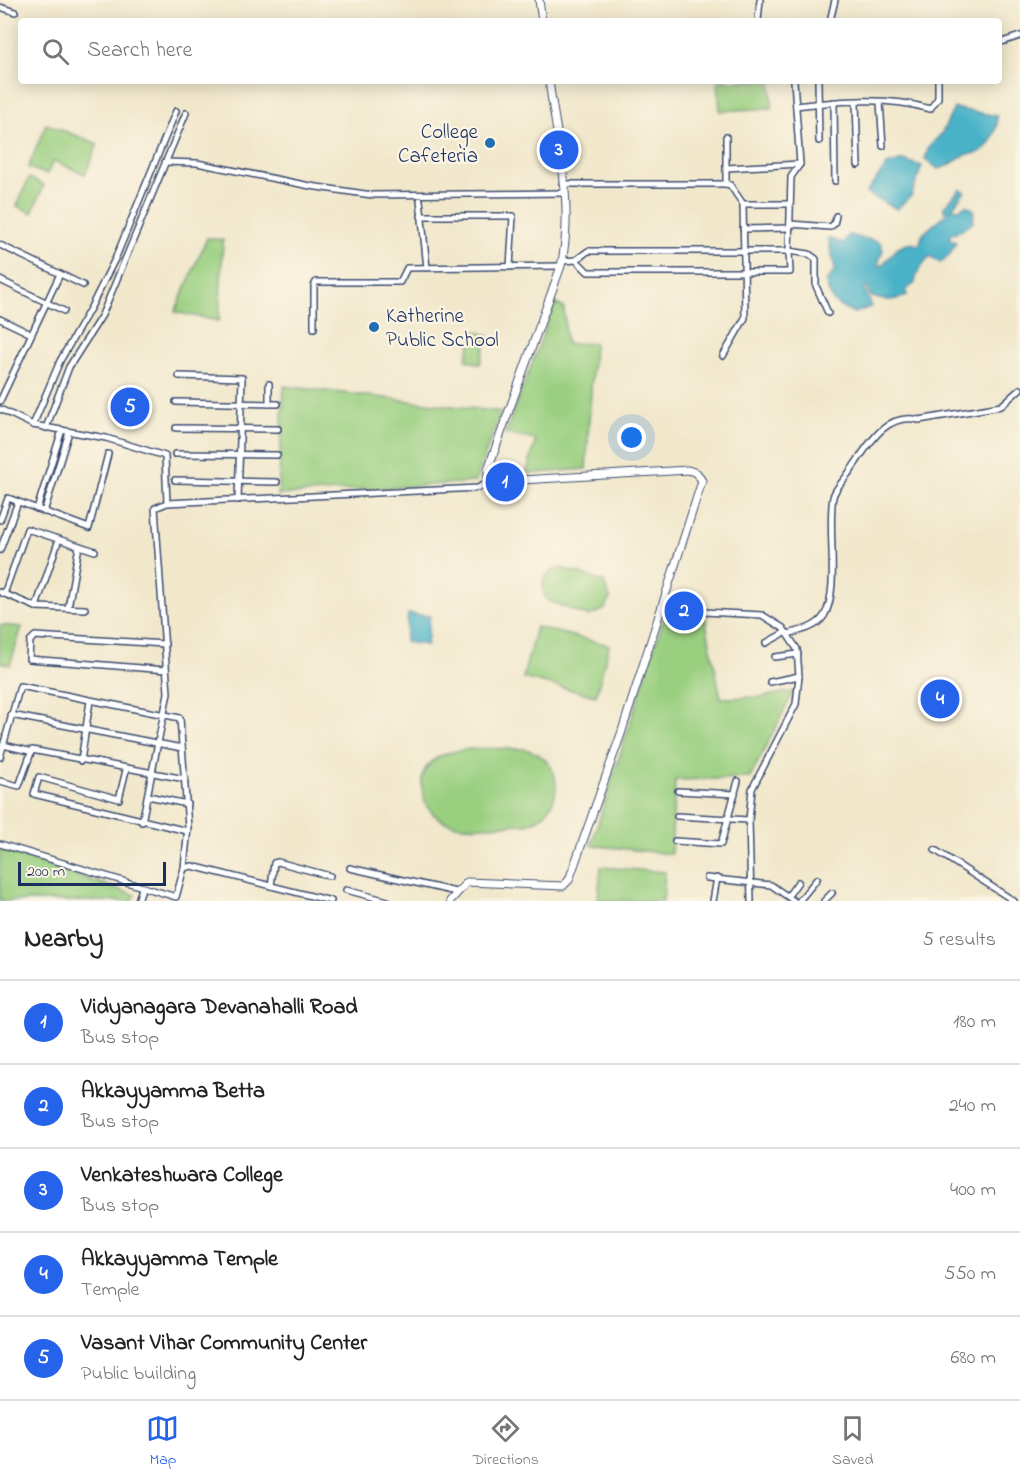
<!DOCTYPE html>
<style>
body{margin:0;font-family:"Indie Flower",sans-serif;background:#f6f6f6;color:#222}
.scale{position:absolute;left:18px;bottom:15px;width:148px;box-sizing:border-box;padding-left:6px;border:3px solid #1b2f5e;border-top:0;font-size:16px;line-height:21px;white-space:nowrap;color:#1b2f5e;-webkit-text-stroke:4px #fcf5e5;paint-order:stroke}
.you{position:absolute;left:632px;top:438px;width:21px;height:21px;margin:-15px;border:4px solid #fff;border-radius:50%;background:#1a73e8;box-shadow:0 0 0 9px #1a73e833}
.badge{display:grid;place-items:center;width:39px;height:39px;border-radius:50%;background:#2563eb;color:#fff;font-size:20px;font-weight:700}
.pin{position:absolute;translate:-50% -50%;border:3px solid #fff;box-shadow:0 2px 6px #0006}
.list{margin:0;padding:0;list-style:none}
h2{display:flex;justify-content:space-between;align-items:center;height:78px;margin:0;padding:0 24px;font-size:26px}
h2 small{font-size:20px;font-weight:400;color:#767676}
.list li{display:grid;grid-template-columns:39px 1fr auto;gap:18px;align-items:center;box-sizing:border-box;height:84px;padding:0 24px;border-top:2px solid #e0e0e0}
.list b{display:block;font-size:22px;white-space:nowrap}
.list p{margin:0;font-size:20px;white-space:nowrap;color:#767676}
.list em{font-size:20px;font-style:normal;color:#767676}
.icon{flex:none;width:33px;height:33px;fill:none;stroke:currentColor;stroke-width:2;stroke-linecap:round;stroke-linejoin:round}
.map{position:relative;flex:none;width:1020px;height:901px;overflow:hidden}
.search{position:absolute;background:#fff;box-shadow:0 3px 15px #0003;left:18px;right:18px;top:18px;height:66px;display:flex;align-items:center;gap:15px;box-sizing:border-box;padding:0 21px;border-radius:6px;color:#767676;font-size:22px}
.sheet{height:498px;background:#fff}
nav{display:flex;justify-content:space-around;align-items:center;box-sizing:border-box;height:84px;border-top:2px solid #e0e0e0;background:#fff;font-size:16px;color:#767676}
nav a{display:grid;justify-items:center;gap:3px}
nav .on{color:#2563eb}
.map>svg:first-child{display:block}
</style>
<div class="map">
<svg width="1020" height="901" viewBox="0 0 1020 901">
<rect width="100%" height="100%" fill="#fcf5e5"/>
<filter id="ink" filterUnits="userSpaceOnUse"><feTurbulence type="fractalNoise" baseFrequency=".0167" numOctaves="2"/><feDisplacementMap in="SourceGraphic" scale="12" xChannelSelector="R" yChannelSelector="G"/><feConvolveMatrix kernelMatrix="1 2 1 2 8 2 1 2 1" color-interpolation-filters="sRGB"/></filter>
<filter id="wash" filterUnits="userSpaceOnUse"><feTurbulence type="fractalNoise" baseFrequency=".008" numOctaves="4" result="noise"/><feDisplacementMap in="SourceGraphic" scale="24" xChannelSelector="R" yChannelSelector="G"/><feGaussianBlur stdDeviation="1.35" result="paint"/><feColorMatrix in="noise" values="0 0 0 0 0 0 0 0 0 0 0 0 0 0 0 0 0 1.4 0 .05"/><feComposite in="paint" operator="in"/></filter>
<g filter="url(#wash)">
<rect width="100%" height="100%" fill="#f1e8cc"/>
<g fill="#9acf80" stroke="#5a7f6f" stroke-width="1.5">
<path d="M718,81h53l1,27 -52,3z"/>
<path d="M46,124l52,20 -13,30 -32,-13 -6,13 -19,-6z"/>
<path d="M29,178l15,7 -12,28 -15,-7z"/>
<path d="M207,238l16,2 -4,81 -44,-9z"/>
<path d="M555,303l9,5 2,36 28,-1 -8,126 -60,5 10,-34 -31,-6z"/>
<path d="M474,331l14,4 -8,29 -14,-4z"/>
<path d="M284,386l217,26 -26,70 -197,13z"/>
<path d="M562,568l42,14 6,16 -6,12 -16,6 -40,-15c-11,-14 -4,-30 14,-33z"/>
<path d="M664,617l41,1 16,80 40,-1 33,-6 -44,87 -75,2 -4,74 -80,-9z"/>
<path d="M0,625l22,2 -12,38 -10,-3z"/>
<path d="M536,627l73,18 -13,51 -73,-18z"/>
<path d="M525,749c41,9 41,63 2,75 -22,0 -58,6 -79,-1 -11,-4 -21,-13 -24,-25 -17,-59 68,-49 101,-49z"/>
<path d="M0,849l135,46 -2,6h-133z"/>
<path d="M601,867l64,5 -2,29h-65z"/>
</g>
<g fill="#49b2c8" stroke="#327093" stroke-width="1.5">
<path d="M954,108l43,8c1,14 -6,31 -19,37 -3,1 -7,0 -10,1 -11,4 -14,11 -30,15l-13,-10 4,-12 13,-14z"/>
<path d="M903,160l19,6 -11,30 -14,13 -31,-16 21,-28z"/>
<path d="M960,189l5,2 -13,17 7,1 7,-4 8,5 -1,12 -11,8 -11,4 -2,5 7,3 -7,14 -9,7 -10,-7c-8,8 -14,16 -15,27l-9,7 1,6c-16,5 -22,6 -37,0l-3,-9 -3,2 8,17 -17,7c-19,-6 -25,-12 -29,-31l9,-12 -7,-32 15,5 6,-8 31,7 3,7 -5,16 2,2 18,-19 12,-5 9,2 4,-11 26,-23h-5v-4z"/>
<path d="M408,614l22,2 -3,29 -22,-3z"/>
</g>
</g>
<g filter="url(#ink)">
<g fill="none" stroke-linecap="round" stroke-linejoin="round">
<g stroke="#3b4b6e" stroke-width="8">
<g id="minor">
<path d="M0,7l15,5"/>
<path d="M758,21l2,-21"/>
<path d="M830,21l5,-21"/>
<path d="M999,43l21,-7"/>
<path d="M818,81l1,60"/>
<path d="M834,102l1,79"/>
<path d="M856,102l2,63"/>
<path d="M880,102l3,44"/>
<path d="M796,106c43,-5 92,-10 134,3l8,-11v-17"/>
<path d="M726,137v47"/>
<path d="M165,162l32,1 113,23 62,9 193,-2"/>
<path d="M726,168l74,-4"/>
<path d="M563,184h163l4,1 13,19h47"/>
<path d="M420,200l7,68"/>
<path d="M421,216h92l-3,51"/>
<path d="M790,224l40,3 4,-3 2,-8"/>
<path d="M743,229l47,-1"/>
<path d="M0,245l83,40"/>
<path d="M576,260l12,12h202l-1,-21 20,3 7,5v27l12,27"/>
<path d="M563,261l13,-1 12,-9h201l2,-74 9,-13 -6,-83"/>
<path d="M0,280l64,31"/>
<path d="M0,319l31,15"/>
<path d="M314,328v-42l2,-4h84l7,-14 154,-2"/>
<path d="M723,356l22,-38 -2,-114"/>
<path d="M179,376l63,2 -4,122"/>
<path d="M0,401l60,-127"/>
<path d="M176,402l102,2"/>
<path d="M269,404v-20"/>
<path d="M0,409l33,16 73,13 59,18 2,47 311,-15 10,-6"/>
<path d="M33,425l27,-64 31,-54 25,-50 60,-146"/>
<path d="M46,428l23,-61 33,-52 84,-202"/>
<path d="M176,428l102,1"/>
<path d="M175,454l102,1"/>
<path d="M175,480l102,2"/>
<path d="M37,509l25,-79"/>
<path d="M44,512l25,-80"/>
<path d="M0,520l8,-22 81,30 19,-74"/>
<path d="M0,550l18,-48"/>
<path d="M0,592l36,15 49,2"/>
<path d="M4,594l23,-65 68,22"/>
<path d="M662,606l22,5 78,4 21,13 14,21 2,27 -3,28 -44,85 -3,31 2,81"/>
<path d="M36,607l23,-68"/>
<path d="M68,608l11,-62"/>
<path d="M787,634c13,-3 29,-6 37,-18 16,-25 3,-87 9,-119 2,-9 10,-15 15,-23 18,-24 35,-63 71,-54l82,-14 19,-17"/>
<path d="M766,643l20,-11"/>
<path d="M165,644l-130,-8 -5,5 -1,18 137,11"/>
<path d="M775,657l23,-3"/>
<path d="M770,682l29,-6"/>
<path d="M11,715l171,33"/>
<path d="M3,745l26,6"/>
<path d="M0,757l20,-71 160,32 8,109 -4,41"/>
<path d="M81,761l9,-60"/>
<path d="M126,770l-7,29 -80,-22 -5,17 153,37"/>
<path d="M0,781l19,5 13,-36 153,29"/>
<path d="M678,791l57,3"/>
<path d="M148,796l39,8"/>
<path d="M677,816l72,4"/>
<path d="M142,822l26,-129 -13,-185 12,-5"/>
<path d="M675,841l46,3 17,-63"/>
<path d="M0,844l176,53 8,-29 8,-2 139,35"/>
<path d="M935,850l79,51"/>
<path d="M350,868l106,24"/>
<path d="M707,878l64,7 23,16"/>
<path d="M271,886l3,-23 4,-1 52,14"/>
<path d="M346,890l42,11"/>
<path d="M788,896l10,-14"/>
<path d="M138,901l4,-13"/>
<path d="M713,901l4,-23"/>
<path d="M799,901l18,-22"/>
<path d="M824,901l8,-8"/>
</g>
</g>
<g stroke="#3b4b6e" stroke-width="9">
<g id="major">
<path d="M539,0l3,21"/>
<path d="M450,901l17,-19 96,4 6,-6 52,-146 81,-253 -5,-8 -9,-3 -200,12v-13l73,-203c14,-60 -4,-125 -12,-185"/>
</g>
</g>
<use href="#minor" stroke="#fff" stroke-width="5"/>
<use href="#major" stroke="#fff" stroke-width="7"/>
</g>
</g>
<g fill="#1f6fb2" stroke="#fcf5e5" stroke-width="2">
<circle cx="490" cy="143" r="6"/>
<circle cx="374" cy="327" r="6"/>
</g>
<g text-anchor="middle" stroke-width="4.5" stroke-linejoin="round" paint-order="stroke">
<g font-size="21" fill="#1b2f5e" stroke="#fcf5e5" text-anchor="end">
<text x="478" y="138">College<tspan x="478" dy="24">Cafeteria</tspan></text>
<text x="386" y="322" text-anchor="start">Katherine<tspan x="386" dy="24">Public School</tspan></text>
</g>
</g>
</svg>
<div class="scale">200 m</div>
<div class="you"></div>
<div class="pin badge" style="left:505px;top:482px">1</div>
<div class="pin badge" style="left:684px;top:611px">2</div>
<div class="pin badge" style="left:559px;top:150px">3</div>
<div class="pin badge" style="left:940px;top:699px">4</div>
<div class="pin badge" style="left:130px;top:407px">5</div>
<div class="search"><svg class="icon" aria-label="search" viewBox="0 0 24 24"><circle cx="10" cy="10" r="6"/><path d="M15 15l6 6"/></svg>Search here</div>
</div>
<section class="sheet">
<h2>Nearby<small>5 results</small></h2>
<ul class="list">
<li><span class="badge">1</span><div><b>Vidyanagara Devanahalli Road</b><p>Bus stop</p></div><em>180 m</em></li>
<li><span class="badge">2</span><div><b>Akkayyamma Betta</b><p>Bus stop</p></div><em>240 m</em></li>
<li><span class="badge">3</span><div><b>Venkateshwara College</b><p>Bus stop</p></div><em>400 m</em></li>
<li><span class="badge">4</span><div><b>Akkayyamma Temple</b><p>Temple</p></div><em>550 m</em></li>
<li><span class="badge">5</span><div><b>Vasant Vihar Community Center</b><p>Public building</p></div><em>680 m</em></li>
</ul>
</section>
<nav>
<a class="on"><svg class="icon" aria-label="map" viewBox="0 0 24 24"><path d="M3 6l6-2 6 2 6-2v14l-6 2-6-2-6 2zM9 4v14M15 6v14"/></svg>Map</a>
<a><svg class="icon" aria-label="directions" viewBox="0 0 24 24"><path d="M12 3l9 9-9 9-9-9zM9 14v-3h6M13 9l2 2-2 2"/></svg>Directions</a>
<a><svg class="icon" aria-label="saved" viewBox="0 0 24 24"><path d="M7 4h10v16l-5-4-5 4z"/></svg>Saved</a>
</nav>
